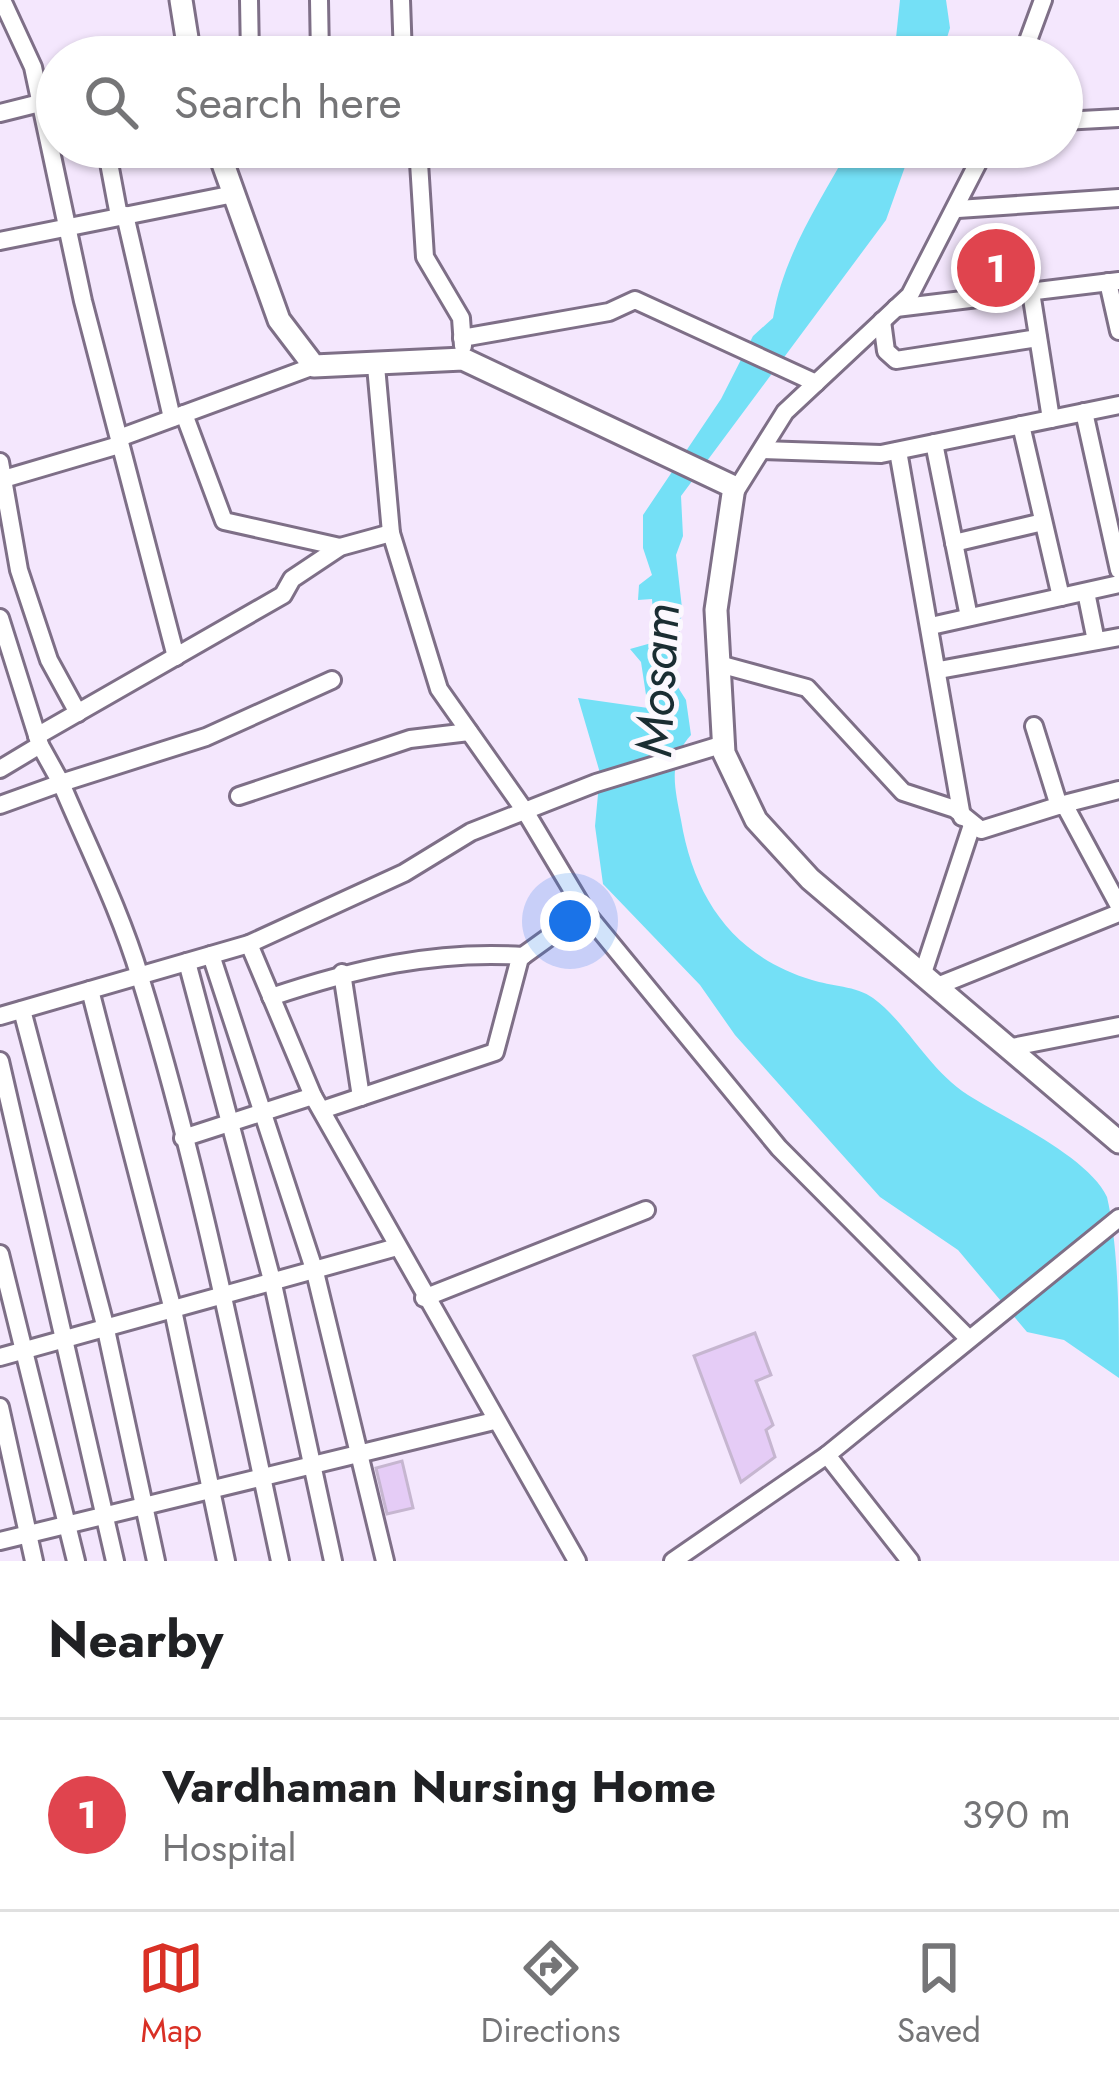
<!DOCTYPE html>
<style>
body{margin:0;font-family:Jost,sans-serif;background:#f2f2f2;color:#202124}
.you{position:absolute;left:570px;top:921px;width:42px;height:42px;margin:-30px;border:9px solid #fff;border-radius:50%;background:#1a73e8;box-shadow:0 0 0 18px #1a73e833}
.badge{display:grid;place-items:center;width:78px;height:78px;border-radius:50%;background:#d93025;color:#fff;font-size:39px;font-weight:700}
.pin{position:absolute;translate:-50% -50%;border:6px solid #fff;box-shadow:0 3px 12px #0006}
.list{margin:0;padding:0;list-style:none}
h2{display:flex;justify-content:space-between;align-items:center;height:156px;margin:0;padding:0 48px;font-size:51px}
h2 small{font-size:39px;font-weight:400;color:#757577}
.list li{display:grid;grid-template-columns:78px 1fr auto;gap:36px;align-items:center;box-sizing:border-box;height:192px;padding:0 48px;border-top:3px solid #e0e0e0}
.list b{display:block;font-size:45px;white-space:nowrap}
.list p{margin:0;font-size:39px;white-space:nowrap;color:#757577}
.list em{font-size:39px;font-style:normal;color:#757577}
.icon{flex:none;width:66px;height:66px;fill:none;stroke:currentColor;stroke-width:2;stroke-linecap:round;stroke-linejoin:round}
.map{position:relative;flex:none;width:1119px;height:1561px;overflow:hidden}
.search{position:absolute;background:#fff;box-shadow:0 3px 9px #0004;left:36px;right:36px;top:36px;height:132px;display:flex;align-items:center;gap:30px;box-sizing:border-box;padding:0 42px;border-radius:66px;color:#757577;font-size:45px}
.sheet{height:348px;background:#fff}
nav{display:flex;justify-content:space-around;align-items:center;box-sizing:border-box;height:168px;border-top:3px solid #e0e0e0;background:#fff;font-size:33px;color:#757577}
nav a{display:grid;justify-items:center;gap:6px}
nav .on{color:#d93025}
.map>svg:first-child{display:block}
</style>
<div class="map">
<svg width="1119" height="1561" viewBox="0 0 1119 1561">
<rect width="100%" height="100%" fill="#f4e7fd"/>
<g fill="#74e0f6">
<path d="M900,0h46l4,28 -9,29h-47z"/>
<path d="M850,147h62l-26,73 -205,276 2,40 -7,19 6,53 -3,32 -12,30 19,30 5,35c-24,26 -16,53 -10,85 13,78 52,136 131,160 18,6 45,6 61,18 34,25 55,71 95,97 36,23 121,62 139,102 12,52 12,125 12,181l-55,-38 -37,-8 -69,-82 -78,-53 -145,-162 -35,-50 -97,-101 -8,-58 5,-53 -22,-75 70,10 -7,-46 -11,-13 25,-7 -3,-43 -14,1 1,-15 13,-10 -9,-27v-33l78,-116 32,-63 20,-18c11,-64 46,-115 77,-171z"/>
</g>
<g fill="#e5ccf6" stroke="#c6b6d0" stroke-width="3">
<path d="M1019,255l2,20 -32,3 -2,-19z"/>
<path d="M755,1333l16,42 -15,6 17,44 -7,5 9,27 -34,25 -47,-126z"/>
<path d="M402,1461l11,47 -26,6 -11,-46z"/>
</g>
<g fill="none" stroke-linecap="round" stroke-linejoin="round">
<g stroke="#7e6f87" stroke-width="22">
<g id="street">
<path d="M2,0l31,67 50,234 93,356"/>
<path d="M249,0l1,57"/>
<path d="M319,0l1,57"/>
<path d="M401,0l2,57"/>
<path d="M1022,57l21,-57"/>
<path d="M0,113l40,-10"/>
<path d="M1062,121l57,-3"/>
<path d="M106,147l13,69"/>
<path d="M418,147l7,110 36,61 2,28"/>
<path d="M958,209l161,-11"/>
<path d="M125,215l47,203"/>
<path d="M0,241l234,-47"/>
<path d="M1108,282l11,49"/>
<path d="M1031,292l20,127"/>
<path d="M896,308l223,-27"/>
<path d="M882,321l4,30 10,9 142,-22"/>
<path d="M462,338l147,-26 26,-12 181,83"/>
<path d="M376,366l15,167 48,156 86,122 61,102 193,235 190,191"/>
<path d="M1084,412l35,158"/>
<path d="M184,414l40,107 116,26"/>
<path d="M1021,425l40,172"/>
<path d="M119,438l195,-72"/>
<path d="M934,443l35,174"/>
<path d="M762,450l119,4 238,-49"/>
<path d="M898,451l64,366"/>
<path d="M0,462l19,108 30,90 29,53"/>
<path d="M0,480l119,-35"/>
<path d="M735,492l50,-80 125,-117 76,-148"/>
<path d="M954,543l89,-21"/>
<path d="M1086,592l10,49"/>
<path d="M0,618l40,127 21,38 145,-46 126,-57"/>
<path d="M931,626l188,-42"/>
<path d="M719,664l88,24 96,104 52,17 26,21 83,-26"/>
<path d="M939,670l180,-33"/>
<path d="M1034,726l25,80"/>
<path d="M37,736l246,-141 9,-16 48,-32 51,-14"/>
<path d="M0,769l40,-24"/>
<path d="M1119,790l-55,14 55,102"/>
<path d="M239,796l171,-57 59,-7"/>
<path d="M0,805l61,-22c27,64 59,127 79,194 59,191 98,389 140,584"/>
<path d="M249,944l64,152 264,465"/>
<path d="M211,955l104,317 70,289"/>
<path d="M187,962l86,322 60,277"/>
<path d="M342,973l19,124"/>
<path d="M922,976l50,-151"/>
<path d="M935,987l184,-74"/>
<path d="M90,990l83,320 53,251"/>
<path d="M271,997c83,-28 164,-47 252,-41"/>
<path d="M22,1010l83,315 51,236"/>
<path d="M0,1016l249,-72 155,-71 67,-41 125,-49 128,-39"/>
<path d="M1007,1048l112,-22"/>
<path d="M0,1061l115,500"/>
<path d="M322,1110l173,-58 25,-94 43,-31 13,-30"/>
<path d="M183,1138l130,-42"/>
<path d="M0,1254l76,307"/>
<path d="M424,1298l222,-88"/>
<path d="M0,1357l397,-110"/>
<path d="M0,1407l34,154"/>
<path d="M0,1541l494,-120"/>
<path d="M673,1561l154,-106"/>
<path d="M910,1561l-83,-106 292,-237"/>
</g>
</g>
<g stroke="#7e6f87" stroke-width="27">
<g id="secondary">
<path d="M181,0l9,57"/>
<path d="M217,147l62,173 35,46 149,-7 271,128 -18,123 8,143 32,67 54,59 309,263"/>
</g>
</g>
<use href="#street" stroke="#fff" stroke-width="16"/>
<use href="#secondary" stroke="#fff" stroke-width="21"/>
</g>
<g text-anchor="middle" stroke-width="10" stroke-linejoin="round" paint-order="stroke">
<g font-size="51" font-style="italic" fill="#1a2d32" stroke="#fbf8fe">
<text transform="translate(657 680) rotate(-87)" y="18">Mosam</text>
</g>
</g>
</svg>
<div class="you"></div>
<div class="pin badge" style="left:996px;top:268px;background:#e0444e">1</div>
<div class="search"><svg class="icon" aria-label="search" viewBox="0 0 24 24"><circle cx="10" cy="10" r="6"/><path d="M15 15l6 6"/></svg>Search here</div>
</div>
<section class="sheet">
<h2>Nearby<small></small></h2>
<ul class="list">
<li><span class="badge" style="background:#e0444e">1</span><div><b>Vardhaman Nursing Home</b><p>Hospital</p></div><em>390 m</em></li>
</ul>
</section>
<nav>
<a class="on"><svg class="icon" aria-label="map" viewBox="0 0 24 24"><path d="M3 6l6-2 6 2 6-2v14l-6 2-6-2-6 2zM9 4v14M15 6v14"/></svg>Map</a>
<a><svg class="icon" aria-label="directions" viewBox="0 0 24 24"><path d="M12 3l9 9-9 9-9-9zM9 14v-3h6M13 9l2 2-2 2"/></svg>Directions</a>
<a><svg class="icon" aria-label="saved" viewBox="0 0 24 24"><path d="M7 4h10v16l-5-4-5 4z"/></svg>Saved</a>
</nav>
